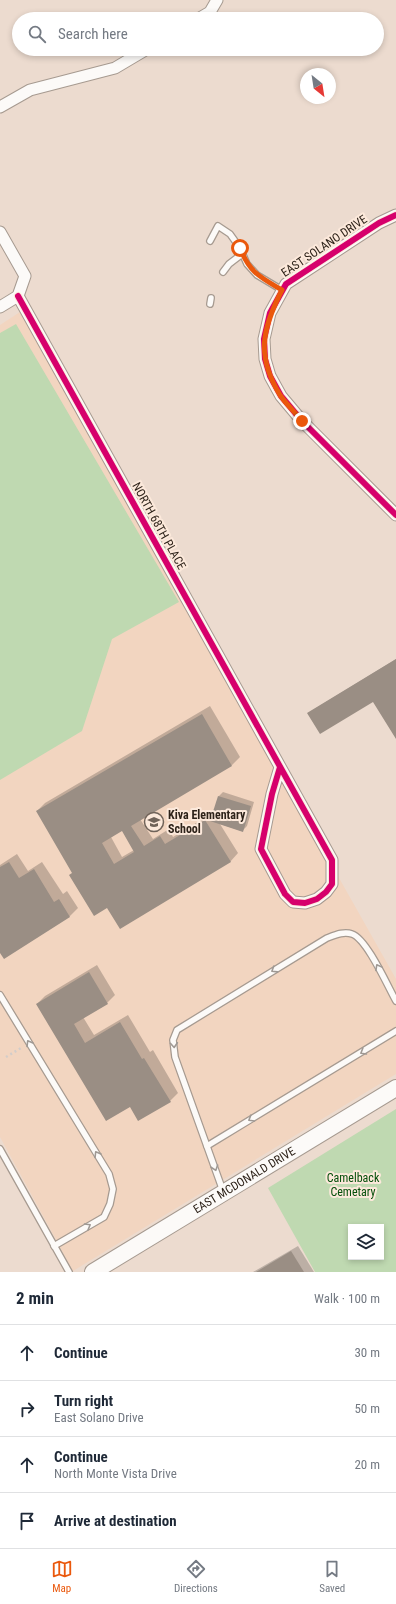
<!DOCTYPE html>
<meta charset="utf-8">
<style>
body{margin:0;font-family:"Roboto Condensed",sans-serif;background:#f6f6f7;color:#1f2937}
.controls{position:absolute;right:12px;bottom:12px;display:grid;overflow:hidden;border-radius:0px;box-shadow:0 2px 6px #0003}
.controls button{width:36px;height:36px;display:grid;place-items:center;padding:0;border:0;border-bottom:1px solid #e0e1e3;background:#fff;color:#1f2937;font:20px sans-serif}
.compass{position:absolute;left:300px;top:68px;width:36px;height:36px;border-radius:50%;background:#fff;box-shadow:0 2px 6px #0003;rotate:150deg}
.stop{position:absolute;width:12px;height:12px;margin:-9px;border:3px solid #ea580c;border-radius:50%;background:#fff}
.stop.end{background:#ea580c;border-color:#fff;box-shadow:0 1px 4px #0008}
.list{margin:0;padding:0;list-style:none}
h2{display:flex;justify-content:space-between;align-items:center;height:52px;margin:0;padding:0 16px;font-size:17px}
h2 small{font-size:13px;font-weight:400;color:#747a83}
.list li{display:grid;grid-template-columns:26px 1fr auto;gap:12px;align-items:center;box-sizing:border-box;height:56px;padding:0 16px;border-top:1px solid #e0e1e3}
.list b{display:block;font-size:15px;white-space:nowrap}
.list p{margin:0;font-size:13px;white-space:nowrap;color:#747a83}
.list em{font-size:13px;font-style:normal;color:#747a83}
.icon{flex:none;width:22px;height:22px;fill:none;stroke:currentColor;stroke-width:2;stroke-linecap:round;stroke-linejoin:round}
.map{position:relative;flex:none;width:396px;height:1272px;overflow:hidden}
.search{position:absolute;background:#fff;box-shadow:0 2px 6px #0003;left:12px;right:12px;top:12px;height:44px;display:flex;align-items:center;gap:10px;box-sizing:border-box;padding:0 14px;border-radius:22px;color:#747a83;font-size:15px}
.sheet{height:276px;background:#fff}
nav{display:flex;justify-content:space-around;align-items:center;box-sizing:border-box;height:56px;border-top:1px solid #e0e1e3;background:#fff;font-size:11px;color:#747a83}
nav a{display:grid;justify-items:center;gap:2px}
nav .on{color:#ea580c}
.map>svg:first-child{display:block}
</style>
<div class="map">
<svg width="396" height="1272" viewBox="0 0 396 1272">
<rect width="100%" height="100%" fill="#ecdbcf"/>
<path fill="#f2d5c0" d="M20,312l376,667v95l-323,197 -73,-134v-812z"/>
<g fill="#bfd9b1" fill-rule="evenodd">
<path d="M16,324l163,278 -67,37 -30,92 -82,49v-447z"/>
<path d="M396,1109v163h-81l-47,-84zM351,1227h30v30h-30z"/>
</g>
<g fill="#0003" fill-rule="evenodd">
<path d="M396,659v79l-22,-38 -66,13z"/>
<path d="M210,706l30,51 -8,8 -92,54 13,20 16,-10 4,8 41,-25 5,-16 4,-4 31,10 -7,24 -5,5 -22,-7 18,29 -8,9 -122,45 -35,-35 -36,-61 8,-8zM122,830l12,20 -12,7 -11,-20z"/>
<path d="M17,854l11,17 14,-9 21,32 4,-3 11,17 -8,8 -66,41 -4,-6v-86z"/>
<path d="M97,965l18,30 -8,8 -24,14 11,18 34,-20 22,37 3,-2 25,43 -8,8 -40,5 -93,-102 8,-8z"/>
<path d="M298,1246l16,26h-61z"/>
</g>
<g fill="#9a8e84" fill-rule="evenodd">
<path d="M396,659v80l-23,-37 -53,32 -13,-21z"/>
<path d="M202,714l30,52 -101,60 13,20 16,-10 5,8 40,-24 26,42 -111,67 -13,-21 -13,8 -25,-41 3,-2 -36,-62zM122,831l12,21 -20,12 -12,-21z"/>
<path d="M218,796l33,10 -8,26 -33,-11z"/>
<path d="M9,862l10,16 15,-9 20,33 5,-3 11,18 -66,42 -4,-6v-86z"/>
<path d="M89,972l19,32 -34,20 11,19 35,-21 22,37 2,-1 27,44 -33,19 -8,-14 -24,14 -70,-117z"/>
<path d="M291,1251l13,21h-48z"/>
</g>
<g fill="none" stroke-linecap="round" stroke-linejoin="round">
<g stroke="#a69a90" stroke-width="8">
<g id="lane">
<path d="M210,241l8,-15 12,8 10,14 7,16 10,11 25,15"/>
<path d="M223,272l6,-8 13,-10"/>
<path d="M210,304l1,-6"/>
<path d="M0,995l109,179 4,15 -3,15 -6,13 -50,29"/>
<path d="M207,1146l189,-115"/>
<path d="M0,1149l69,123"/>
<path d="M223,1191l-48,-134 -2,-17 4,-10 150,-92c8,-3 17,-7 25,-4 15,5 36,53 44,67"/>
</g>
</g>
<g stroke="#a69a90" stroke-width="13">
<g id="street">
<path d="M198,19l12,-7 7,-12"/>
<path d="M0,107l30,-17 85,-22 32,-19"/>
<path d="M396,215l-17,8 -93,61 -16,29 -6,26 1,20 5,17 11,20 21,25 94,94"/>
<path d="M0,232l25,44 -7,20 -18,11"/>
<path d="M18,296l314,564v24l-6,8 -9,7 -12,4 -12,-1 -8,-8 -24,-45 11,-55 8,-27"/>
</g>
</g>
<g stroke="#a69a90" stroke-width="18">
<g id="secondary">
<path id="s1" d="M93,1272l303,-184"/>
</g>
</g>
<path stroke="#d2cdca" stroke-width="2.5" stroke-dasharray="2 3" stroke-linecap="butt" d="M6,1057l15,-9"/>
<use href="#lane" stroke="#fcfaf8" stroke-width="5.5"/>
<use href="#street" stroke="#fcfaf8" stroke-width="11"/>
<use href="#secondary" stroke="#fcfaf8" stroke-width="16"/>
<g stroke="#fce9db" stroke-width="8">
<g id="cycleway">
<path d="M396,215l-17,8 -93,61 -16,29 -6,26 1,20 5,17 11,20 21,25 94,94"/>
<path d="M18,296l314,564v24l-6,8 -9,7 -12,4 -12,-1 -8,-8 -24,-45 11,-55 8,-27"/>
</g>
</g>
<use href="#cycleway" stroke="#d6006c" stroke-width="6"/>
</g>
<defs><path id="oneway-chevron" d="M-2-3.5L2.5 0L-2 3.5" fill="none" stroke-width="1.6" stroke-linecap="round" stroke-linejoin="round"/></defs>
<g stroke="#9f9994">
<use href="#oneway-chevron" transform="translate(378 967) rotate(-118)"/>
<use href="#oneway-chevron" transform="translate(274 970) rotate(148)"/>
<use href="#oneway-chevron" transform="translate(29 1043) rotate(-121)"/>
<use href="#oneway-chevron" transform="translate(174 1045) rotate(86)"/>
<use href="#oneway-chevron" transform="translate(363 1052) rotate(149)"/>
<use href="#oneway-chevron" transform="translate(251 1119) rotate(149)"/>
<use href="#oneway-chevron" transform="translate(97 1154) rotate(-121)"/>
<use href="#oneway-chevron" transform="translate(215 1168) rotate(71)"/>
<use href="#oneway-chevron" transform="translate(88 1226) rotate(-30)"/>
</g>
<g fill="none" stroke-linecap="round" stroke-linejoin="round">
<path stroke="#ea580c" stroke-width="5" d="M240,248c10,25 20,29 42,42 -20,39 -26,66 -2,105 6,9 15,17 22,26"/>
</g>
<defs>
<g id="school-ring" transform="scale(1)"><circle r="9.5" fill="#fce9db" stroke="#706359" stroke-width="1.5"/><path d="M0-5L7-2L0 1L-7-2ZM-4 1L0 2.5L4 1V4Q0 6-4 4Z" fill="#706359"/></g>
</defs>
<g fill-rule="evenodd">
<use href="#school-ring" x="154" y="822"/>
</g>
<g text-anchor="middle" stroke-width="4" stroke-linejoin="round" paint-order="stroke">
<g font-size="12" fill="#2d2219" stroke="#fce9db">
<text transform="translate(324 246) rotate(-34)" y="4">EAST SOLANO DRIVE</text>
<text transform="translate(159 526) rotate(61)" y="4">NORTH 68TH PLACE</text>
<text dy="4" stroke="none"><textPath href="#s1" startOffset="177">EAST MCDONALD DRIVE</textPath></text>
</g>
<g font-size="12" font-weight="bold" fill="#2d2219" stroke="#fce9db" text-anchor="start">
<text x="168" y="819">Kiva Elementary<tspan x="168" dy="14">School</tspan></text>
</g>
<g font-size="12" fill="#044f0a" stroke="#fce9db">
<text x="353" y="1182">Camelback<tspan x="353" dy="14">Cemetary</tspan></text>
</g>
</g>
</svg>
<div class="controls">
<button><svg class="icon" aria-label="layers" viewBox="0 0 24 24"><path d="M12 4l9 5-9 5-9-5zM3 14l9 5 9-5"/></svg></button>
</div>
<svg class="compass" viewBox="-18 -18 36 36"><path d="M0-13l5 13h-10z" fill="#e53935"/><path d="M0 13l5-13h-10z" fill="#747a83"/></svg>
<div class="stop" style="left:240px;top:248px"></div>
<div class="stop end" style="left:302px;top:421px"></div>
<div class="search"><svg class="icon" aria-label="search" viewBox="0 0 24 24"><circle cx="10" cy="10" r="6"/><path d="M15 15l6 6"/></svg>Search here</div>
</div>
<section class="sheet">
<h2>2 min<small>Walk · 100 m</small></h2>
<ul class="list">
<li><svg class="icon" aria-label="ahead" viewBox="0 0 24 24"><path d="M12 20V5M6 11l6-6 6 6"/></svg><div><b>Continue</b></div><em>30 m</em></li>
<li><svg class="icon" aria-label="right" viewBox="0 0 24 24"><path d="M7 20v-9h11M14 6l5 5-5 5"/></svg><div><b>Turn right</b><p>East Solano Drive</p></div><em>50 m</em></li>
<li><svg class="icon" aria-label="ahead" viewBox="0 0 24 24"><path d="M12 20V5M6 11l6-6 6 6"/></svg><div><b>Continue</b><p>North Monte Vista Drive</p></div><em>20 m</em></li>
<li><svg class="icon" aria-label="arrive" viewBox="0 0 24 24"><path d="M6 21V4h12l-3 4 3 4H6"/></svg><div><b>Arrive at destination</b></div></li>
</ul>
</section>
<nav>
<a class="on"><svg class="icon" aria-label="map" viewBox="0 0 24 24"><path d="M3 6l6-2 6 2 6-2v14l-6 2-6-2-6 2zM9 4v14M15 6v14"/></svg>Map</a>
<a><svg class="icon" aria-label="directions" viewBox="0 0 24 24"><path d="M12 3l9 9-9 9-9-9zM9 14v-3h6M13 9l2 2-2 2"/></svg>Directions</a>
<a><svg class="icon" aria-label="saved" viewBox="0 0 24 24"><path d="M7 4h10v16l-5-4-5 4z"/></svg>Saved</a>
</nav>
